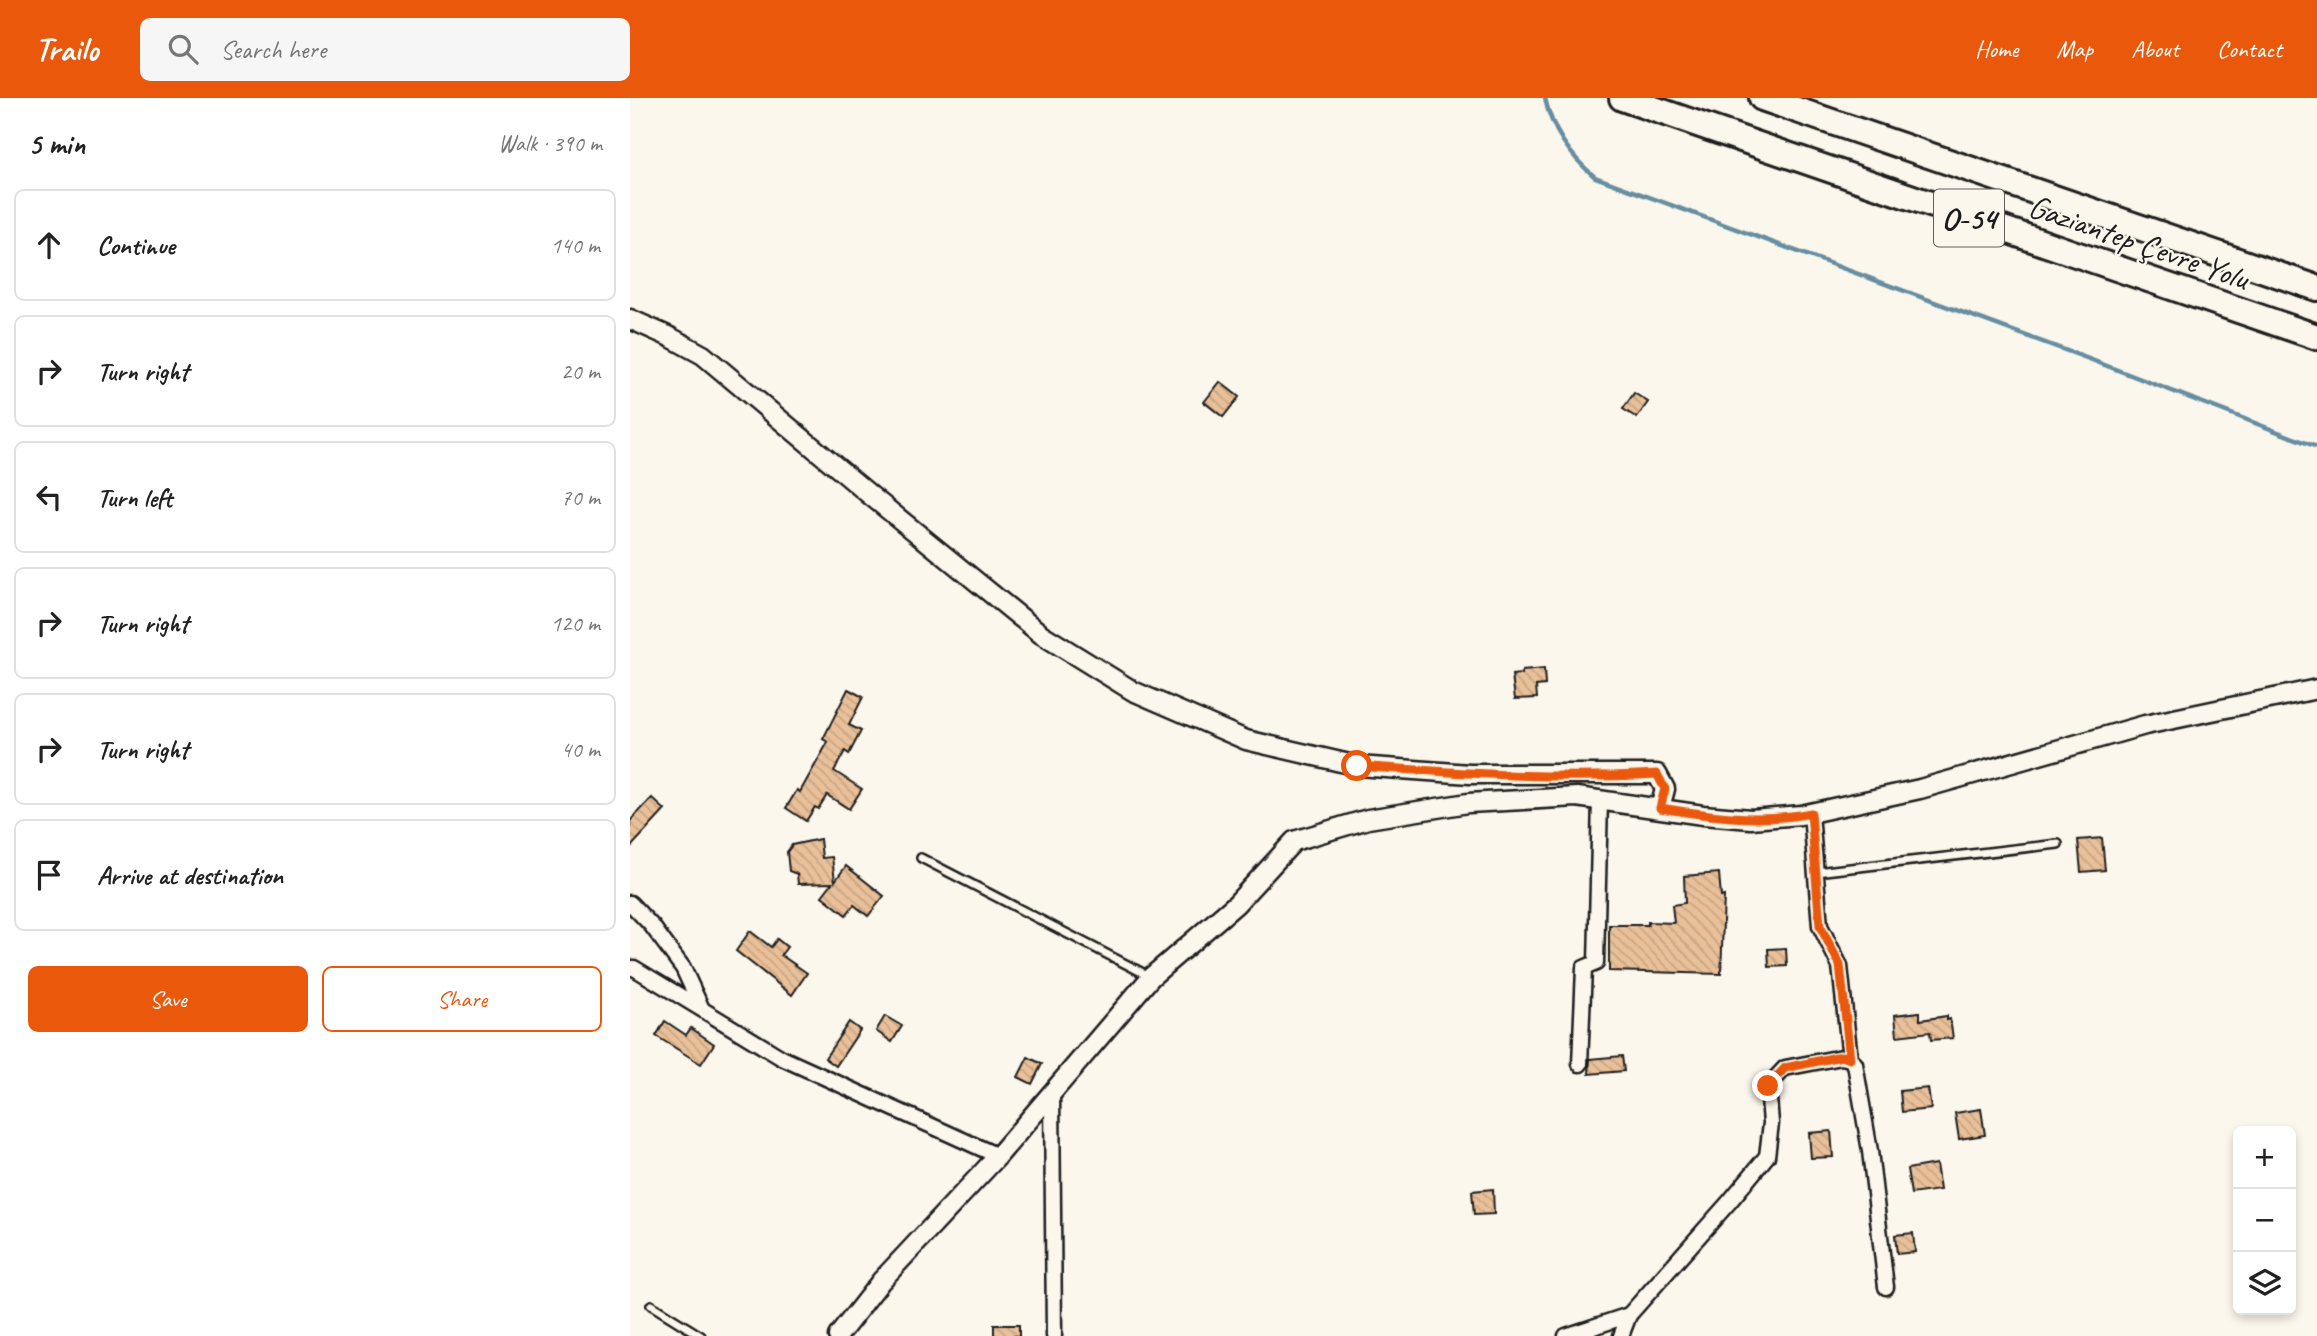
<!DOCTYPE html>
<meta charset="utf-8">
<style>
body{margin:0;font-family:Caveat,sans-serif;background:#f6f6f6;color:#222}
.controls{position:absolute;right:21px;bottom:21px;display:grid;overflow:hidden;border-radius:10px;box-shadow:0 4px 10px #0003}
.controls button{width:63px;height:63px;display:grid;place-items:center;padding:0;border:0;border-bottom:2px solid #e0e0e0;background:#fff;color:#222;font:35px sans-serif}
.stop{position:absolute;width:21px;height:21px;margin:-16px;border:5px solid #ea580c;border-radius:50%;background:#fff}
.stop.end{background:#ea580c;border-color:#fff;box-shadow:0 2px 7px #0008}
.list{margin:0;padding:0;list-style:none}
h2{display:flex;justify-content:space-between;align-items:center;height:91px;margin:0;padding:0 28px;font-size:30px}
h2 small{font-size:23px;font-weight:400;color:#767676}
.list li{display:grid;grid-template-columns:46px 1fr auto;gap:21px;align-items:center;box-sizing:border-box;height:112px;margin:0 14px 14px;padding:0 14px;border:2px solid #e0e0e0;border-radius:10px}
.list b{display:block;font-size:26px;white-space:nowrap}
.list em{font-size:23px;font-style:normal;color:#767676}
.actions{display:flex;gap:14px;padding:21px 28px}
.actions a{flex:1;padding:16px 0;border:2px solid #ea580c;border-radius:10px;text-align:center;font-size:24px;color:#ea580c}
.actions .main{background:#ea580c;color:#fff}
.icon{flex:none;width:38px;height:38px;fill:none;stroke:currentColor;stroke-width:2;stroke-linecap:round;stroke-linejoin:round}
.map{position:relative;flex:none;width:1687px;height:1238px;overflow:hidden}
header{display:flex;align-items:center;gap:42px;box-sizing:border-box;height:98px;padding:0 35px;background:#ea580c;color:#fff}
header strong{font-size:33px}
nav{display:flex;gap:38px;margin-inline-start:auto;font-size:24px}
.search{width:490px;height:63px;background:#f6f6f6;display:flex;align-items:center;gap:18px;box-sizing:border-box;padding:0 24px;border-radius:10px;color:#767676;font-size:26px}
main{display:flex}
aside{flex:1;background:#fff}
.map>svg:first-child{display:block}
</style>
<header>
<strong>Trailo</strong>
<div class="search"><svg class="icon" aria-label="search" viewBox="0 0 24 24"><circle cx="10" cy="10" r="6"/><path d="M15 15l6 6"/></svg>Search here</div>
<nav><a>Home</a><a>Map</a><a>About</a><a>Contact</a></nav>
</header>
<main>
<aside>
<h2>5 min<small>Walk · 390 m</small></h2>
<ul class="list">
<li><svg class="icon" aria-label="ahead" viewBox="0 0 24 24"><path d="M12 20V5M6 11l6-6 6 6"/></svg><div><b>Continue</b></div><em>140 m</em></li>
<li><svg class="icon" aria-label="right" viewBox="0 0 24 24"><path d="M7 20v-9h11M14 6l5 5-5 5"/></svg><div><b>Turn right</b></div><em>20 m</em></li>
<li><svg class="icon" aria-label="left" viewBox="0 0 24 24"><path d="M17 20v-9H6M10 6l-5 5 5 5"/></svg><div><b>Turn left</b></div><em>70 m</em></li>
<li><svg class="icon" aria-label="right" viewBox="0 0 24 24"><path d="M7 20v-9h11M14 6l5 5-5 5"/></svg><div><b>Turn right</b></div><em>120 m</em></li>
<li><svg class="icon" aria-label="right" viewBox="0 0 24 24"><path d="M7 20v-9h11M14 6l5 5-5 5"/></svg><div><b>Turn right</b></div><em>40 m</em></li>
<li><svg class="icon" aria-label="arrive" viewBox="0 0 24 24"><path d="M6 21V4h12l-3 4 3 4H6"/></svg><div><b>Arrive at destination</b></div></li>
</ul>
<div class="actions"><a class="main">Save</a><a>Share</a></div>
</aside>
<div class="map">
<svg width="1687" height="1238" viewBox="0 0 1687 1238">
<defs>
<pattern id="building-back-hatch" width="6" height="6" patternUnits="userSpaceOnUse" patternTransform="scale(1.75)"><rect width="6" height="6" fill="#e9c099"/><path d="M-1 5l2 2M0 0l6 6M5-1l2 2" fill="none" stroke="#c7a483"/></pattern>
</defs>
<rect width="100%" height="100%" fill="#fbf7ec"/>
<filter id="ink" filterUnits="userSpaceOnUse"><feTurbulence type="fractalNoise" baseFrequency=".0143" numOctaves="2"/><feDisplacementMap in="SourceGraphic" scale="14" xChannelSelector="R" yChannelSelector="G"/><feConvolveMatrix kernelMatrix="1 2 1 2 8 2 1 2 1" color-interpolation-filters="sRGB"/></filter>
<g filter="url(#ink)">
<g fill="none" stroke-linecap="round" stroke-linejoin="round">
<path stroke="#668da1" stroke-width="4.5" d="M915,0c6,31 26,59 50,79l494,182 228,88"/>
</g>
<g fill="url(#building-back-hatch)" stroke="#1c1c1c" stroke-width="2">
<path d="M590,284l19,15 -16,20 -19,-15z"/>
<path d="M1004,295l14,9 -11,16 -14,-9z"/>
<path d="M914,571l1,16 -9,1 1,12 -22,1 -3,-24 10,-1v-3z"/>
<path d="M218,591l15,8 -14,28 12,6 -12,23 -4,-3 -11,20 28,18 -13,20 -22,-14 -9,14 -3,-2 -9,14 -20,-13 11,-18 3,2 28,-50 -5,-3z"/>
<path d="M22,700l13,12 -35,38v-27z"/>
<path d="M1472,740l3,32 -24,2 -3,-32z"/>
<path d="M190,741l2,19 10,-1 3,24 11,-15 38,30 -16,20 -14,-11 -8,10 -24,-19 10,-13 -34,1 -1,-10 -8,-3 -2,-19 5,-7z"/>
<path d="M1089,775l2,24 3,-1 -3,78 -112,-3v-46h39v-3l26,1 -2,-18 13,-2 -1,-27z"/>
<path d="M120,833l21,16 6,-8 10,8 -6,8 26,18 -15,22 -56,-44z"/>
<path d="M1156,850l1,18 -18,1 -1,-18z"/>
<path d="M1290,914v8l27,-4v4l3,-1 3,19 -22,2 -1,-8 -33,4 -2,-21z"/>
<path d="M255,918l17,10 -10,16 -16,-11z"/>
<path d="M35,923l21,14 5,-7 23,16 -13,20 -45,-28z"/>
<path d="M219,924l11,8 -24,36 -11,-8z"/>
<path d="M992,958l2,15 -35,3 1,-15z"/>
<path d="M398,959l14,7 -10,20 -14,-7z"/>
<path d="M1298,990l3,21 -29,3 -2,-21z"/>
<path d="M1351,1011l4,26 -26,4 -4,-26z"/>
<path d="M1201,1033l2,26 -22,1 -2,-25z"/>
<path d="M1306,1066l4,26 -29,4 -4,-25z"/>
<path d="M863,1091l1,25 -20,1 -2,-24z"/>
<path d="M1283,1135l2,19 -18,2 -2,-19z"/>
<rect x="364" y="1227" width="25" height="11"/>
</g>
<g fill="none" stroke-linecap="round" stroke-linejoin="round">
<g stroke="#1c1c1c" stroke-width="12">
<g id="service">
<path d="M291,760l230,119"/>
<path d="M1186,774l242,-28"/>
<path d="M21,1207l50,31"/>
</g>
</g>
<g stroke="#1c1c1c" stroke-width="19">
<g id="minor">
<path d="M1181,715l9,113 20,40 10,93 5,5 15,87 16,136"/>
<path d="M0,805l22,23 31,42 18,39"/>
<path d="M0,870h4l148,90 216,98"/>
<path d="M950,966l4,-96 12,-5 4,-163"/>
<path d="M422,993l2,245"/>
<path d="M999,1217l101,-114 37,-45 4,-33 -3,-37 17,-18 57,-11 8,2"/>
<path d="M936,1238l63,-21 -8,21"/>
</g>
</g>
<g stroke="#1c1c1c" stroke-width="23">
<g id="tertiary">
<path d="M0,221l40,18 33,18 167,140 171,139 92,57 113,49 112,26 112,8h187l8,15 -5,19"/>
<path d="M208,1238l43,-55 117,-125 153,-179 85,-73 58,-63 74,-22 100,-16 109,-6 126,18 48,4 50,-4 119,-26 225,-64 172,-36"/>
</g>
</g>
<g stroke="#1c1c1c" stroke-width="30">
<g id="motorway">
<path d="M992,0l695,239"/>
<path d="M1132,0l555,190"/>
</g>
</g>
<use href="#service" stroke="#fbf7ec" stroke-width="7"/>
<use href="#minor" stroke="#fbf7ec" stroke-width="14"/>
<use href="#tertiary" stroke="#fbf7ec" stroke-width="18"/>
<use href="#motorway" stroke="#fbf7ec" stroke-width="24"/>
</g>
</g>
<g fill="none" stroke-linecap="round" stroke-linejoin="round" filter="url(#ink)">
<path stroke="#ea580c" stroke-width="9" d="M727,668c100,7 200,14 300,8l8,15 -5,19c50,8 100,15 151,5l9,113 20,39 10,94 -8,-3 -57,12 -17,18"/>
</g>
<g text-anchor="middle" stroke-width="5" stroke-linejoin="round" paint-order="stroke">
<rect fill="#fbf7ec" stroke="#5f5e5a" stroke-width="2" x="1304" y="91.5" width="70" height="57" rx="5"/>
<g font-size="32" font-weight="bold" fill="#1c1c1c">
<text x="1339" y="131">O-54</text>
</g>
<g font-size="33" fill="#1c1c1c" stroke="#fbf7ec">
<text transform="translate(1509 143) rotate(19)" y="12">Gaziantep Çevre Yolu</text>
</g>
</g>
</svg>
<div class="controls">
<button>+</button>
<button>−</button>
<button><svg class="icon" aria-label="layers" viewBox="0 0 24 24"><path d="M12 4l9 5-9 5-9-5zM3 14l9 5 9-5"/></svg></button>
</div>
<div class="stop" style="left:727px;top:668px"></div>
<div class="stop end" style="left:1138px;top:988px"></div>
</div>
</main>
